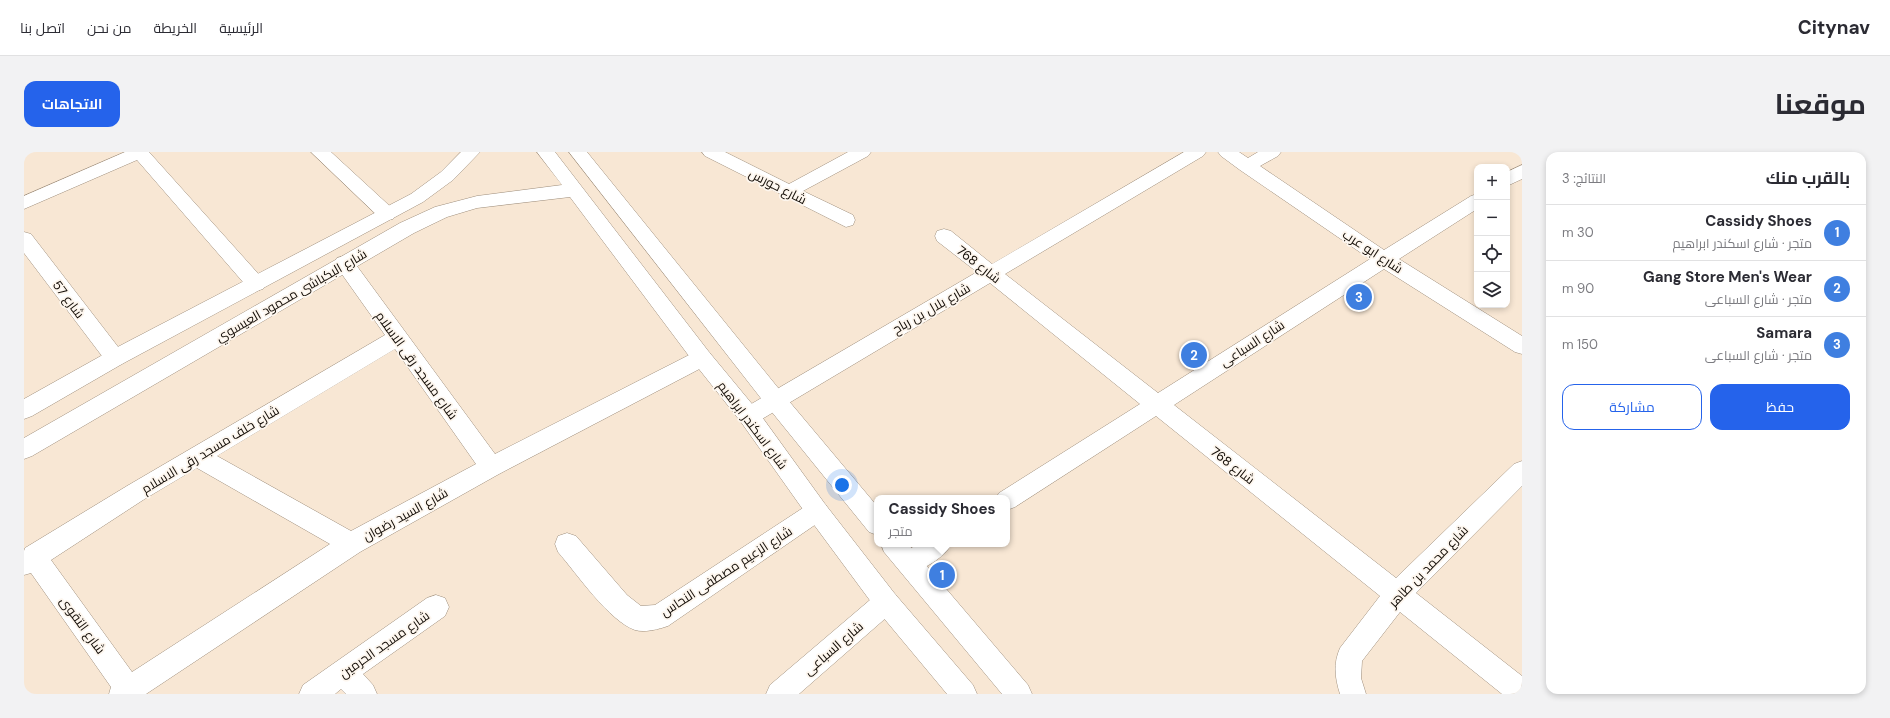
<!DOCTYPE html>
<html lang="ar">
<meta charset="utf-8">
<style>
body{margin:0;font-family:"DM Sans",Cairo,sans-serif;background:#f2f2f3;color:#2b2b33;direction:rtl}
.controls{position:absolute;right:12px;top:12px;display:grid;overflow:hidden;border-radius:8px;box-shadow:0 2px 6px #0003}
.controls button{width:36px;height:36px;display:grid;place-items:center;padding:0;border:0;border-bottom:1px solid #e1e1e2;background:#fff;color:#2b2b33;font:20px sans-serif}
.you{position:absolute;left:818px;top:333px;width:14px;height:14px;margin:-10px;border:3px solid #fff;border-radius:50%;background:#1a73e8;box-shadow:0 0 0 6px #1a73e833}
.badge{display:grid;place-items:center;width:26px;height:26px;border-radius:50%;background:#2563eb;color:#fff;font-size:13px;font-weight:700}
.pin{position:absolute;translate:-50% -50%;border:2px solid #fff;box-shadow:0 1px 4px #0006}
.popup{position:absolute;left:850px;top:343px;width:136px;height:52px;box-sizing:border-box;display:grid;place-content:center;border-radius:8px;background:#fff;filter:drop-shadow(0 1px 3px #0005);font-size:13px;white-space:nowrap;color:#7c7c81}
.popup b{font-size:15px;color:#2b2b33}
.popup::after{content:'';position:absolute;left:50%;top:100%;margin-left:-8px;border:8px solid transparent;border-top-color:#fff}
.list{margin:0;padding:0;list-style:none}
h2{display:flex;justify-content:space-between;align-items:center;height:52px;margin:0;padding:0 16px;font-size:17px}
h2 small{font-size:13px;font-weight:400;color:#7c7c81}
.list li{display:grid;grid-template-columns:26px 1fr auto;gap:12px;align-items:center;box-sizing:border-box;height:56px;padding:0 16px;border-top:1px solid #e1e1e2}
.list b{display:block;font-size:15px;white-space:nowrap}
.list p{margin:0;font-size:13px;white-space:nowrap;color:#7c7c81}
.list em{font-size:13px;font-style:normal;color:#7c7c81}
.actions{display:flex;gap:8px;padding:12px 16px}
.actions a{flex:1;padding:9px 0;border:1px solid #2563eb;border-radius:12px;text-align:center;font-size:14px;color:#2563eb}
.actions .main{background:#2563eb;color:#fff}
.icon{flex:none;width:22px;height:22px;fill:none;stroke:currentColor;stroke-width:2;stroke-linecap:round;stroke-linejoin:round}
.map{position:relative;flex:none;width:1498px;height:542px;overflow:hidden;direction:ltr;border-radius:12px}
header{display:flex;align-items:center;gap:24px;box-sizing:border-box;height:56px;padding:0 20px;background:#fff;border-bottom:1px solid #e1e1e2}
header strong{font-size:19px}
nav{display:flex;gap:22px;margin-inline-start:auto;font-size:14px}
.intro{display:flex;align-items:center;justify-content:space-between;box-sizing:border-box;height:96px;padding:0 24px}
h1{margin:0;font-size:28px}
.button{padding:10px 18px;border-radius:12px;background:#2563eb;color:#fff;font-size:14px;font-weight:700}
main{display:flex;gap:24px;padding:0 24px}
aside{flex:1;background:#fff;border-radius:12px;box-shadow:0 2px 6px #0003}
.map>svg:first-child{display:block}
</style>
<header>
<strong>Citynav</strong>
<nav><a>الرئيسية</a><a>الخريطة</a><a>من نحن</a><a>اتصل بنا</a></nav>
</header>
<div class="intro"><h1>موقعنا</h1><a class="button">الاتجاهات</a></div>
<main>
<aside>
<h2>بالقرب منك<small>النتائج: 3</small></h2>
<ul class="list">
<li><span class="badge" style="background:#3f7fe0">1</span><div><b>Cassidy Shoes</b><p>متجر · شارع اسكندر ابراهيم</p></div><em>30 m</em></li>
<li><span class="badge" style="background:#3f7fe0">2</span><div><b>Gang Store Men's Wear</b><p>متجر · شارع السباعى</p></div><em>90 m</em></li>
<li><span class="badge" style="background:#3f7fe0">3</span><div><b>Samara</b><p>متجر · شارع السباعى</p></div><em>150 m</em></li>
</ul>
<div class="actions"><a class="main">حفظ</a><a>مشاركة</a></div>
</aside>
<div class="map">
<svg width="1498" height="542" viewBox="0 0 1498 542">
<rect width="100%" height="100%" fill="#f8e7d4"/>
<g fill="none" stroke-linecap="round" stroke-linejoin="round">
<g stroke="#9e8e7c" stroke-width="1">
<g id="street">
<path d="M101,0h24l114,127 3,5 -3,5 -7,2 -7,-2 -112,-129 -113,49v-13z"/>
<path d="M287,0h20l62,57 3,5 -3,5 -6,1 -6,-1z"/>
<path d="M678,0h23l64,32 59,-32h23l-3,4 -65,35 50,24 2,5 -2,5 -7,2 -141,-71z"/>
<path d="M1160,0h22l-3,4 -198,118 153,119 212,-134 -130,-89 -19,-14 -3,-4h21l9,6 10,-6h23l-3,4 -18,10 124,84 87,-54 6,-2v15l-78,50 123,77v18l-7,-2 -131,-83 -210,136 222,173 118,-114 8,-3v25l-106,107 106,83v18h-20l-102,-82 -38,49 -1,17 5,16h-26c-5,-16 -7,-30 0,-46l40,-52 -224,-180 -141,91 -8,3v-12h-11l3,-5 141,-89 -150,-121 -233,139 -8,3 -8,-3 -3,-6 3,-6 236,-138 -40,-31 -2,-5 2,-5 7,-2 7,2 41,33z"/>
<path d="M1498,13v14l-15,7v-14z"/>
<path d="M0,80l7,2 91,118 3,6 -3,6 -7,2 -7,-2 -84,-111z"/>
<path d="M320,104l7,2 144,196 200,-102 7,-2 7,2 3,6 -3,6 -210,110 -139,78 -214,142h-37l2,-7 -80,-114 -7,2v-24l1,-3 102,-62 258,-151 -51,-72 3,-5zM371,197l81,115 -125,67 -134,-75zM173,316l133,76 -198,128 -81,-112 92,-60z"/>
<path d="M793,348l8,4 4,7 -4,7 -157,108c-9,3 -23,7 -33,4 -26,-9 -58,-56 -77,-78l-3,-8 3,-8 9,-3 9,3 51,59 14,11 14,-1 154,-101z"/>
<path d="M894,392h33c-6,14 -28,25 -42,30l-9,-3 -3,-8 3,-8z"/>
<path d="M862,438l9,4 4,8 -4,8 -96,84h-33l4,-9 107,-91z"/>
<path d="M412,443l9,3 4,9 -4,9 -82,58 10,11 4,9h-31l-5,-5 -6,5h-36l4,-9 124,-87z"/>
</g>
</g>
<g stroke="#9e8e7c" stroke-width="1">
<g id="secondary">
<path d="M437,0h19l-27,28 -30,22 -301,162 -90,52 -8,3v-20l84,-47 303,-158 30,-22z"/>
<path d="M513,0h18l154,200 48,58 68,94 70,90 78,91 4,9h-30l-70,-84 -68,-92 -68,-96 -46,-58 -125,-167 -93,11 -30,9 -33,16 -382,223 -8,3v-21l376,-215 35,-16 42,-11 85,-11z"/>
<path d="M545,0h18l196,242 94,112v29l-8,-3 -102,-126z"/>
<path d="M857,392h27l120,141 4,9h-30l-118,-142z"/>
</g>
</g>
<use href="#street" fill="#fff" fill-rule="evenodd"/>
<use href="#secondary" fill="#fff" fill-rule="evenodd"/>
</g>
<g text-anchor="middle" stroke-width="3.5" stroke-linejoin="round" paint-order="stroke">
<g font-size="13" fill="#120c06" stroke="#fdf6ee">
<text transform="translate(754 34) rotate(27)" y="5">شارع حورس</text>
<text transform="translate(1349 99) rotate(33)" y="5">شارع ابو عرب</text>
<text transform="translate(955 112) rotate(38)" y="5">شارع 768</text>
<text transform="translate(267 143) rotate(-30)" y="5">شارع البكباشى محمود العيسوي</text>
<text transform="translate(45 147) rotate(53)" y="5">شارع 57</text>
<text transform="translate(907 156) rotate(-30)" y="5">شارع بلال بن رباح</text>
<text transform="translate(1228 191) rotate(-33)" y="5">شارع السباعى</text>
<text transform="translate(393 213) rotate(54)" y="5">شارع مسجد رقى الاسلام</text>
<text transform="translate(729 273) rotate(53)" y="5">شارع اسكندر ابراهيم</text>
<text transform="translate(186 297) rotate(-31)" y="5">شارع خلف مسجد رقى الاسلام</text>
<text transform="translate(1209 313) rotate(38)" y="5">شارع 768</text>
<text transform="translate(381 362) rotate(-29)" y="5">شارع السيد رضوان</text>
<text transform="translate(1404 414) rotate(-46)" y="5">شارع محمد بن طاهر</text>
<text transform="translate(702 419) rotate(-33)" y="5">شارع الزعيم مصطفى النحاس</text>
<text transform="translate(59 473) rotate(54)" y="5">شارع التقوى</text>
<text transform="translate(360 492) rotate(-35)" y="5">شارع مسجد الحرمين</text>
<text transform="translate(809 496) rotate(-41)" y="5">شارع السباعى</text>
</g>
</g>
</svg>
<div class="controls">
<button>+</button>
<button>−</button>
<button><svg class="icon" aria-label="locate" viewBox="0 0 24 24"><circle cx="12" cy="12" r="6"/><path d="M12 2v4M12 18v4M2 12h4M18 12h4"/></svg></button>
<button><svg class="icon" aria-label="layers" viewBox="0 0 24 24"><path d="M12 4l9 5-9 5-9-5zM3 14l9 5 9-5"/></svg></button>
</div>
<div class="you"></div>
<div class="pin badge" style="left:918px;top:423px;background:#3f7fe0">1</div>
<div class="popup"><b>Cassidy Shoes</b>متجر</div>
<div class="pin badge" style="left:1170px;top:203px;background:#3f7fe0">2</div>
<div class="pin badge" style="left:1335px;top:145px;background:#3f7fe0">3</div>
</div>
</main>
